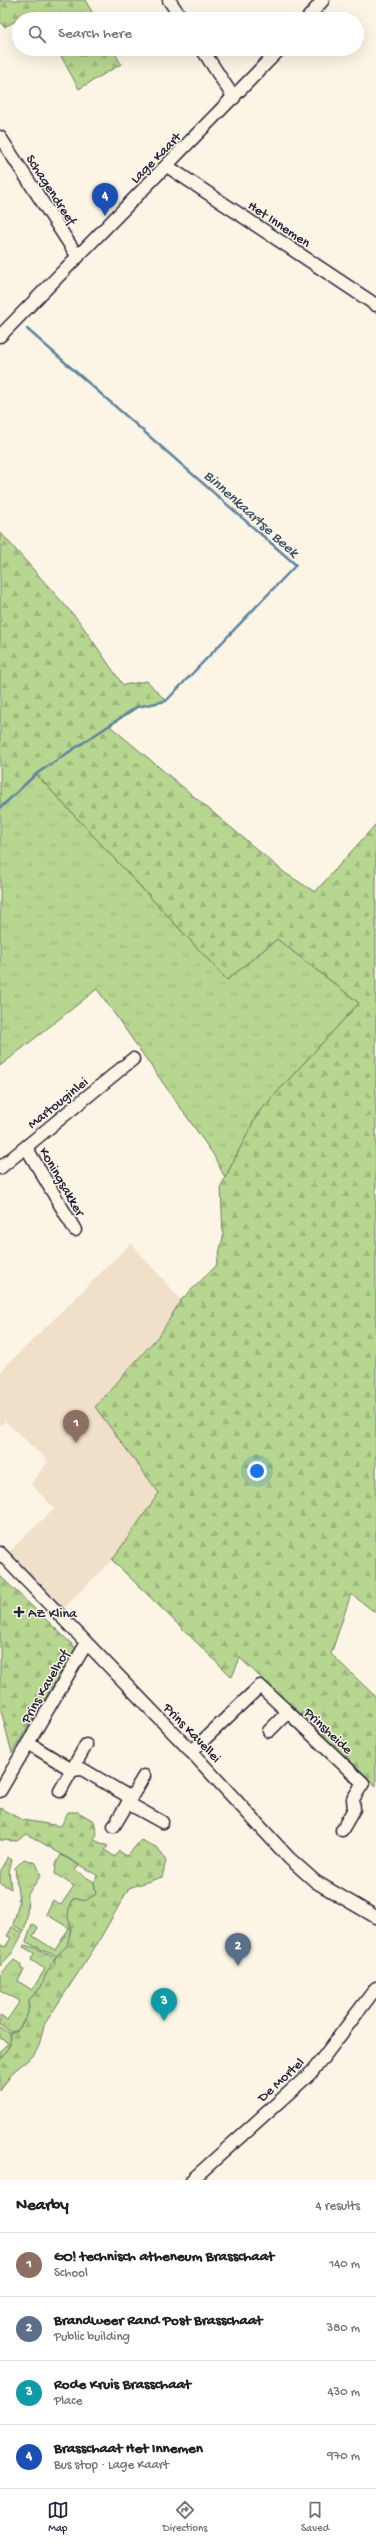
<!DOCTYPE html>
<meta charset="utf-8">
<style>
body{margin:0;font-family:"Gochi Hand",sans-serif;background:#f2f2f2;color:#202124}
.you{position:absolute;left:257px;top:1471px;width:14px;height:14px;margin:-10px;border:3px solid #fff;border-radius:50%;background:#1a73e8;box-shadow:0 0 0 6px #1a73e833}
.badge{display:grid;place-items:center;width:26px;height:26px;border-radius:50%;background:#22223b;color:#fff;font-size:13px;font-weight:700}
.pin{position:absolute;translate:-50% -33px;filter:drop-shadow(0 1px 2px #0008)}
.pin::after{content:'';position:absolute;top:21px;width:14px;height:12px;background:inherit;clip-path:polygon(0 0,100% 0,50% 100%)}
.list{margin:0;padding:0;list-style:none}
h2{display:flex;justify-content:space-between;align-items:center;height:52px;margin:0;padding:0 16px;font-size:17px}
h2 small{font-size:13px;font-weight:400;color:#757577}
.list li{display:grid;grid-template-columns:26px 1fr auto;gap:12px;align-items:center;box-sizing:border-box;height:64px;padding:0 16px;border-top:1px solid #e0e0e0}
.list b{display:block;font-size:15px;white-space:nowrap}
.list p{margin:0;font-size:13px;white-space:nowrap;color:#757577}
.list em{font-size:13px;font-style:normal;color:#757577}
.icon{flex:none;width:22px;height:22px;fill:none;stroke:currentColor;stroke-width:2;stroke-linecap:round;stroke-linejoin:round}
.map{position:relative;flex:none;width:376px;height:2180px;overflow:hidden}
.search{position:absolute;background:#fff;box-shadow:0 4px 16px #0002;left:12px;right:12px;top:12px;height:44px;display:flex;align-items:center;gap:10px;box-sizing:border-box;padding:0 14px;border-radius:22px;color:#757577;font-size:15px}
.sheet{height:308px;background:#fff}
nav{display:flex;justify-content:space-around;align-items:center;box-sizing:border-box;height:56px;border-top:1px solid #e0e0e0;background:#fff;font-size:11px;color:#757577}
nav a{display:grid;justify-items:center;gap:2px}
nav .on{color:#22223b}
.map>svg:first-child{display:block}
</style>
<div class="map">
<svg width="376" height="2180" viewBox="0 0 376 2180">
<defs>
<pattern id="grass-tufts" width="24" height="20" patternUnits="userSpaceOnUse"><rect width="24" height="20" fill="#b7d68f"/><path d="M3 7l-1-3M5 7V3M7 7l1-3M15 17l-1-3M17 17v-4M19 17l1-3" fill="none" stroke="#9db77c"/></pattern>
<pattern id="forest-firs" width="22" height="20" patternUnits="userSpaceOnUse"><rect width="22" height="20" fill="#b7d68f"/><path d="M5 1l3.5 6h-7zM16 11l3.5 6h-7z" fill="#9db77c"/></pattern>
</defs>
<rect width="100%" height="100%" fill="#fcf5e5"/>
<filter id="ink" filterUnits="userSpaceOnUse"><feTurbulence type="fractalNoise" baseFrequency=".025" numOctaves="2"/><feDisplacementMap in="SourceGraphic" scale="8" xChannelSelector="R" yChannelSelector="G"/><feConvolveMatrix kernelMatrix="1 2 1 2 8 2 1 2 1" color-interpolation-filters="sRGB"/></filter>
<g filter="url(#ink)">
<path fill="#f1e0c9" d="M131,1243l50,57 -20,33 -66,74 64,86 -47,67 -50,50 -53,-58 45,-44 -23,-24 17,-23 -43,-40 -5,5v-54z"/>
<g fill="url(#grass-tufts)" stroke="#6c7c65">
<path d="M36,774l191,206 50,-41 82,64 -101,110 -33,65 -12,-24 -116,-165 -97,77v-258z"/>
<path d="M61,1855l18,10 -4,5 19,12 2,12 -11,7 -7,-3 -5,1c-7,17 5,49 -17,57l-30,-14 6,-18 6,4 -5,8 22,14 14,-22 -23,-14 7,-14 8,5 13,-19 -19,-12 1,-10z"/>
<path d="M8,1857l4,3 -3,11 2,18 -11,-6v-13z"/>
<path d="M24,1859l12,4 5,12 -13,19 -1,23 -3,14 -11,-6 6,-23 -4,-34z"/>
<path d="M12,1927l11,6 -11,20 -12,13v-19l1,-2 4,2 6,-9 -4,-2z"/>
<path d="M24,1945l12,3 19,10 -14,29 -12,13 -1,13 -10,17 -6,2 -12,-7v-9l7,4 13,-19 -20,-11v-15l14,-15 8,5 -2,3 4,2 -6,11 14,9 13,-21 -14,-9 3,-7 -11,-6z"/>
<path d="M0,2028l10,5c4,10 -5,19 -10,26v-8l8,-8 -8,-5z"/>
</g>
<g fill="url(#forest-firs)" stroke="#6c7c65">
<path d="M0,0h85l11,19h-56l-4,-8 -32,16 -4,-6z"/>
<path d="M57,49h56l8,15 -42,25z"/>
<path d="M0,532l79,89 44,64 24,-4 19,20 -29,6 -27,19 175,147 30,19 61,-68v789l-25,-19 -20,60 45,43v89l-136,-128 -8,19 -120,-117 47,-67 -64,-86 66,-74 20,-33 35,-34 7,-29 -2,-51 37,-73 101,-110 -82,-64 -50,41 -191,-206 -36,34z"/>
<path d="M0,1576l76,72 -64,105 -12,-46z"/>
<path d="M0,1808l22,12 39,6 7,-14h10l16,9 3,13 -3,6 14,6 -3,4 10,7 4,-6 8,5 14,-16 17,8 8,13 -4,16 -33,11 -32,56 -53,81 -5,21 -5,9 -21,17 -13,19v-32l10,-14v-12l8,-3 6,-8 4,-9 1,-13 12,-13 6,-15 7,-6 2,-10 11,-10 4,-16 -3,-13 1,-8 4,-10 5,-1 7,3 11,-7 -2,-12 4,-6 -71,-42 -10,7 -17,-1z"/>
</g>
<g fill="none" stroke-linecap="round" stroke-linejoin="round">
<path stroke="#5c84a0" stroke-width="2.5" d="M0,808l36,-34 101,-67 29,-6 130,-136 -269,-236"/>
<g stroke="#22223b" stroke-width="15">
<g id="minor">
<path d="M169,0l13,19"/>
<path d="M307,19l16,-19"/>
<path d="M202,49l32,49"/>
<path d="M0,137l78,120"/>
<path d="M167,166l209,139"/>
<path d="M0,336l280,-287"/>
<path d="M26,1147l49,83"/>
<path d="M0,1168l133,-109"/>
<path d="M0,1553l186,193 103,112 27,24 60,35"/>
<path d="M288,1712l75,71 -10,16 1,10 -12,21"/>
<path d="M28,1743l44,27 10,-1 44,26 7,11 29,16"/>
<path d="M191,1752l69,-66 28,26 -19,19"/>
<path d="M0,1791l86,-147"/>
<path d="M60,1791l26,-46"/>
<path d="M114,1826l30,-50"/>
<path d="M192,2180l121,-109 63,-83"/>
</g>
</g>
<use href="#minor" stroke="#fcf5e5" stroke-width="12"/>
</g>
</g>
<path fill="#22223b" stroke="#fcf5e5" stroke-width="1.5" d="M17 1606h4v4h4v4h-4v4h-4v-4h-4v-4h4z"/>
<g text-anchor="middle" stroke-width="3" stroke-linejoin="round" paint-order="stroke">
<g font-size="14" fill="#22223b" stroke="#fcf5e5">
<text transform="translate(155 157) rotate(-45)" y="5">Lage Kaart</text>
<text transform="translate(52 189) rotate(57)" y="5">Schagendreef</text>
<text transform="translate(280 223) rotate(34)" y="5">Het Innemen</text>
<text transform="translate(57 1102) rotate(-39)" y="5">Martouginlei</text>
<text transform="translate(63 1181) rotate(60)" y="5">Koningsakker</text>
<text transform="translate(44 1686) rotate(-60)" y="5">Prins Kavelhof</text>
<text transform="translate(329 1730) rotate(43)" y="5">Prinsheide</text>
<text transform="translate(193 1732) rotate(46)" y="5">Prins Kavellei</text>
<text transform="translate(280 2079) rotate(-43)" y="5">De Mortel</text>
</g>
<g font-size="14" fill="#22223b" stroke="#fcf5e5" text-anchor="start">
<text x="28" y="1617">AZ Klina</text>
</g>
<g font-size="15" font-style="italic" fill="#3f536d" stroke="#fcf5e5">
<text transform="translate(252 513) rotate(42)" y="5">Binnenkaartse Beek</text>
</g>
</g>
</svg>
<div class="you"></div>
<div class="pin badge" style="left:76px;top:1443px;background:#8d6e63">1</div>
<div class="pin badge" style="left:238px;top:1966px;background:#5c6f8a">2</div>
<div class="pin badge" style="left:164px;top:2021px;background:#0f9aa8">3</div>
<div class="pin badge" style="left:105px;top:216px;background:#1a4fb4">4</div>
<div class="search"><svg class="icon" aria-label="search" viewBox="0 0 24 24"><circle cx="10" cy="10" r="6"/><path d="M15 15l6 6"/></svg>Search here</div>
</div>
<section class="sheet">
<h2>Nearby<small>4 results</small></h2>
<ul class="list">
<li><span class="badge" style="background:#8d6e63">1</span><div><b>GO! technisch atheneum Brasschaat</b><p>School</p></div><em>140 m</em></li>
<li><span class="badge" style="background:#5c6f8a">2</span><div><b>Brandweer Rand Post Brasschaat</b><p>Public building</p></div><em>380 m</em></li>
<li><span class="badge" style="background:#0f9aa8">3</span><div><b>Rode Kruis Brasschaat</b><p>Place</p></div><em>430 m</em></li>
<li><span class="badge" style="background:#1a4fb4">4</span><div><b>Brasschaat Het Innemen</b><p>Bus stop · Lage Kaart</p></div><em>970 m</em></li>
</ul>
</section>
<nav>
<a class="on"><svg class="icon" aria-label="map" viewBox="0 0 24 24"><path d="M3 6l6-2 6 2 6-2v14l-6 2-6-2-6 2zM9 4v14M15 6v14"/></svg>Map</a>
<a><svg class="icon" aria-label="directions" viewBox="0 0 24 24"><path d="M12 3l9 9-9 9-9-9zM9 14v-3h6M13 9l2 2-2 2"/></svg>Directions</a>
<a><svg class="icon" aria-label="saved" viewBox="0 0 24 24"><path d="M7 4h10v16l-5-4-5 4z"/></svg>Saved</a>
</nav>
